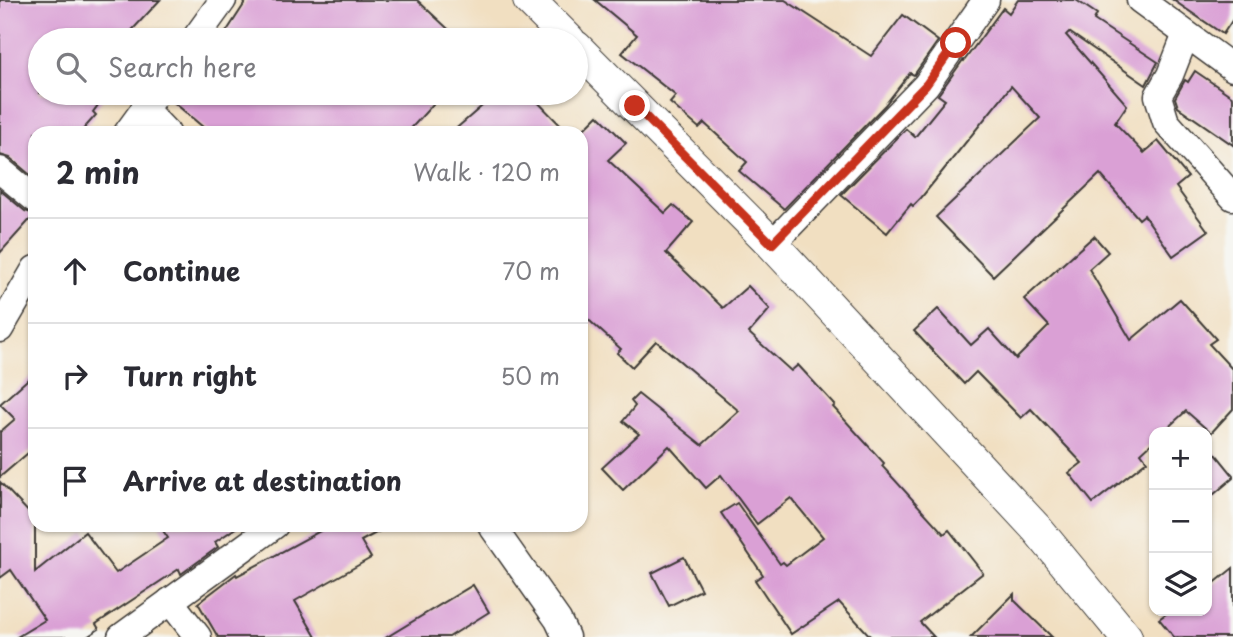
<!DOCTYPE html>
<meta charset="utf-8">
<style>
body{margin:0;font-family:"Playpen Sans",sans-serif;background:#f7f7f7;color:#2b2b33}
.controls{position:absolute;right:21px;bottom:21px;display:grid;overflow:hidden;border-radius:14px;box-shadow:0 2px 5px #0004}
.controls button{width:63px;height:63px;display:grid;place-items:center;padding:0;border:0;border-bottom:2px solid #e1e1e2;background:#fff;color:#2b2b33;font:35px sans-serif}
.stop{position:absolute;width:21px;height:21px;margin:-16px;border:5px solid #c8321e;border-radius:50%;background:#fff}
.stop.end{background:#c8321e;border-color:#fff;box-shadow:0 2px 7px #0008}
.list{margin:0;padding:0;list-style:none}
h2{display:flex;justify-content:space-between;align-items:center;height:91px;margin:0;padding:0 28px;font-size:30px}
h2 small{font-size:23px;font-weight:400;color:#7c7c81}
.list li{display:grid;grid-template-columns:46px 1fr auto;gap:21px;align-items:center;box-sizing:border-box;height:105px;padding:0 28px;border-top:2px solid #e1e1e2}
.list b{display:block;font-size:26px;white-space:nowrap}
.list em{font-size:23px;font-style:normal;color:#7c7c81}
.icon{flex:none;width:38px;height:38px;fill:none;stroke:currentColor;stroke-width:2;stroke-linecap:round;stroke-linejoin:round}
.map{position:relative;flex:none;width:1233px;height:637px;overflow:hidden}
.search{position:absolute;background:#fff;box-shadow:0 2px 5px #0004;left:28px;top:28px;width:560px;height:77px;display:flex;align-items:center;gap:18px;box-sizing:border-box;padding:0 24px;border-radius:38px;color:#7c7c81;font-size:26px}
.panel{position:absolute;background:#fff;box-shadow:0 2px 5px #0004;left:28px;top:126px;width:560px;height:406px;border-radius:21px}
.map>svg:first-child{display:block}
</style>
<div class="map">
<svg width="1233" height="637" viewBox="0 0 1233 637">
<rect width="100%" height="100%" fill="#f6f6f2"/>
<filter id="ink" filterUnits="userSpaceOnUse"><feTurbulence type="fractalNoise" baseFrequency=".0143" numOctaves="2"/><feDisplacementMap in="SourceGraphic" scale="14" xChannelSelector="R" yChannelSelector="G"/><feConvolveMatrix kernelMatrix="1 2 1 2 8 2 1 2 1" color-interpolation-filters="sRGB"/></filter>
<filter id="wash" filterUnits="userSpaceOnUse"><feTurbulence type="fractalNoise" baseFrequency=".00686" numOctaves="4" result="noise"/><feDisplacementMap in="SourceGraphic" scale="28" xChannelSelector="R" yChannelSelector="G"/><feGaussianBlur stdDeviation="1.57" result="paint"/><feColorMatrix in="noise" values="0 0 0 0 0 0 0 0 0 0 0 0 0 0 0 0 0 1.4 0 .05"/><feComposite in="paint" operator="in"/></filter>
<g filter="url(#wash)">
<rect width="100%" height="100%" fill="#f1dfc1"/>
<g id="blocks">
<g fill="#daa0d5">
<path d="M0,0h160l-37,40h-83v53h67l-14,19 3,3 -16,18h-45v46l-25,-21 -10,-3z"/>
<path d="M247,0h170l43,40h-239z"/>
<path d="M595,0h190l86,56 32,-41 35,26 -24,34 -4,-2 -25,32 -101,104 -45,-38 8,-9 -43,-39 -5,5 -29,-25 6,-7 -54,-43 15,-18z"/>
<path d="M1018,0h58l21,14 -3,6 64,42 -12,23 -77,-53 -3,3 61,70 -12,18 29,30 14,-12 30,36 -12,10 32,44 -35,25 -29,-41 -5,4 -39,-45 -107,102 -57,-59 104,-99 -29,-32 -90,112 -8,8 -2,-2 -24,29 -46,-38 65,-66 9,8 30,-37 -7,-5 25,-35 1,1 39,-53 6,5z"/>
<path d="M1173,0h60v19l-10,15z"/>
<path d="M1195,71l38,26v48l-55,-38 -3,-9 10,-18 3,2z"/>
<path d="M171,93h272l-36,40h-197l-40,-34z"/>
<path d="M497,93h32l39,40h-117z"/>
<path d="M598,115l28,28 -18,17 57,53 8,-8 20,17 -27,31 57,55 25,-22 22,23 -21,24 42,38 7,-6 37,40 -2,2 51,56 -2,3 62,68 5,-4 34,43 -63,49 14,15h-63l-32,-35 -48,32 -36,-54 8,-5 -42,-62 16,-10 43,61 3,-2 3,3 37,-28 -32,-39 -34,26 -36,-49 -15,13 -37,-42 -46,44 -21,-22 37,-34 -16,-13 12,-15 -4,-5 7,-7 64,51 37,-34 -83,-70 -24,26 -15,-14 4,-4 -40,-36v-181z"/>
<path d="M0,190l25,21 10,3 -35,39z"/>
<path d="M1094,236l14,16 -19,17 42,71 49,-41 36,40 -7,5 24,26v39l-22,24 -25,-22 -23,21h-9v9l-13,12 6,8 -54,42 -24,-30 13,-10 -51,-54 -10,9 -45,-46 -12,12 -50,-53 24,-22 33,36 18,-16 27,30 33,-33 -25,-27z"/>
<path d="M35,373v74l-35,30v-45l15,-13 -15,-15z"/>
<path d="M1207,443l26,32v3l-26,22z"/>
<path d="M0,482l35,37v53l50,-40 31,41 52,-35 -9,-13h81l-25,17 3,5 -37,27 -2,-5 -83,55 3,5 -12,8h-70l28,-17 -34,-50 -11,8z"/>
<path d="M331,525h60l-30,16 10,17 -76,43 21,36h-98l-20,-34 38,-29 1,2z"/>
<path d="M684,557l17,33 -32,16 -17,-33z"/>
<path d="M1233,568v69h-59l-15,-18 11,-8h37v-22z"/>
<path d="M473,585l16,27 -40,25h-62z"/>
<path d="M1014,594v6l38,37h-81z"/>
</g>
</g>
</g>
<g filter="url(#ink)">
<use href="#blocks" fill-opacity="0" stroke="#3c3935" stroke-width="2"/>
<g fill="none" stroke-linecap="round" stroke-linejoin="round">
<g stroke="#3c3935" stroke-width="29">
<g id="minor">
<path d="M1140,0l93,68"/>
<path d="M1186,34l-16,41 -12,21 8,26 67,75"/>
<path d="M194,40l29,-40"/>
<path d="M144,109l23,24"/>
<path d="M127,133l29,-40"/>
<path d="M0,170l35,29"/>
<path d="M772,244l154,-159 60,-85"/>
<path d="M0,329l35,-60"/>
<path d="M491,525l67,95 8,17"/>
<path d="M170,601l28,36"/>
<path d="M121,637l154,-112"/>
</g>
</g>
<g stroke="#3c3935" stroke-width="34">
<g id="tertiary">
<path d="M529,0l40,40"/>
<path d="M576,47l196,197 264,284 90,109"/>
</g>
</g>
<use href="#minor" stroke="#fff" stroke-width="26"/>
<use href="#tertiary" stroke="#fff" stroke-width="32"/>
</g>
</g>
<g fill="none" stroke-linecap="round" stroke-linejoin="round" filter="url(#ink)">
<path stroke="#c8321e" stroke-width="9" d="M635,106l137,138 154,-159 30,-42"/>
</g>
</svg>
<div class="controls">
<button>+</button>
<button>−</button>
<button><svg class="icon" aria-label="layers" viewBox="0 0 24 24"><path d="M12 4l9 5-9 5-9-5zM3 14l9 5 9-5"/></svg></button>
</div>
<div class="stop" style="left:956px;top:43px"></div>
<div class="stop end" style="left:635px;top:106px"></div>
<div class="search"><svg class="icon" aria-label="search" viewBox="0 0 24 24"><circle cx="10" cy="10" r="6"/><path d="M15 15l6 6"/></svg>Search here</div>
<section class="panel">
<h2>2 min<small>Walk · 120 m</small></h2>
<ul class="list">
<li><svg class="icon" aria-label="ahead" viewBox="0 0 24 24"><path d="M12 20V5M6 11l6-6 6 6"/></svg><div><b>Continue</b></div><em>70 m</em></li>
<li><svg class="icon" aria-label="right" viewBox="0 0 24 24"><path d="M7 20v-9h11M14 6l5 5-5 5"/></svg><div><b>Turn right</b></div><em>50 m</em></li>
<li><svg class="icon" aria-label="arrive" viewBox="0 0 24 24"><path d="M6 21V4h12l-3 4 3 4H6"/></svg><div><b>Arrive at destination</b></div></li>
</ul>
</section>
</div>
